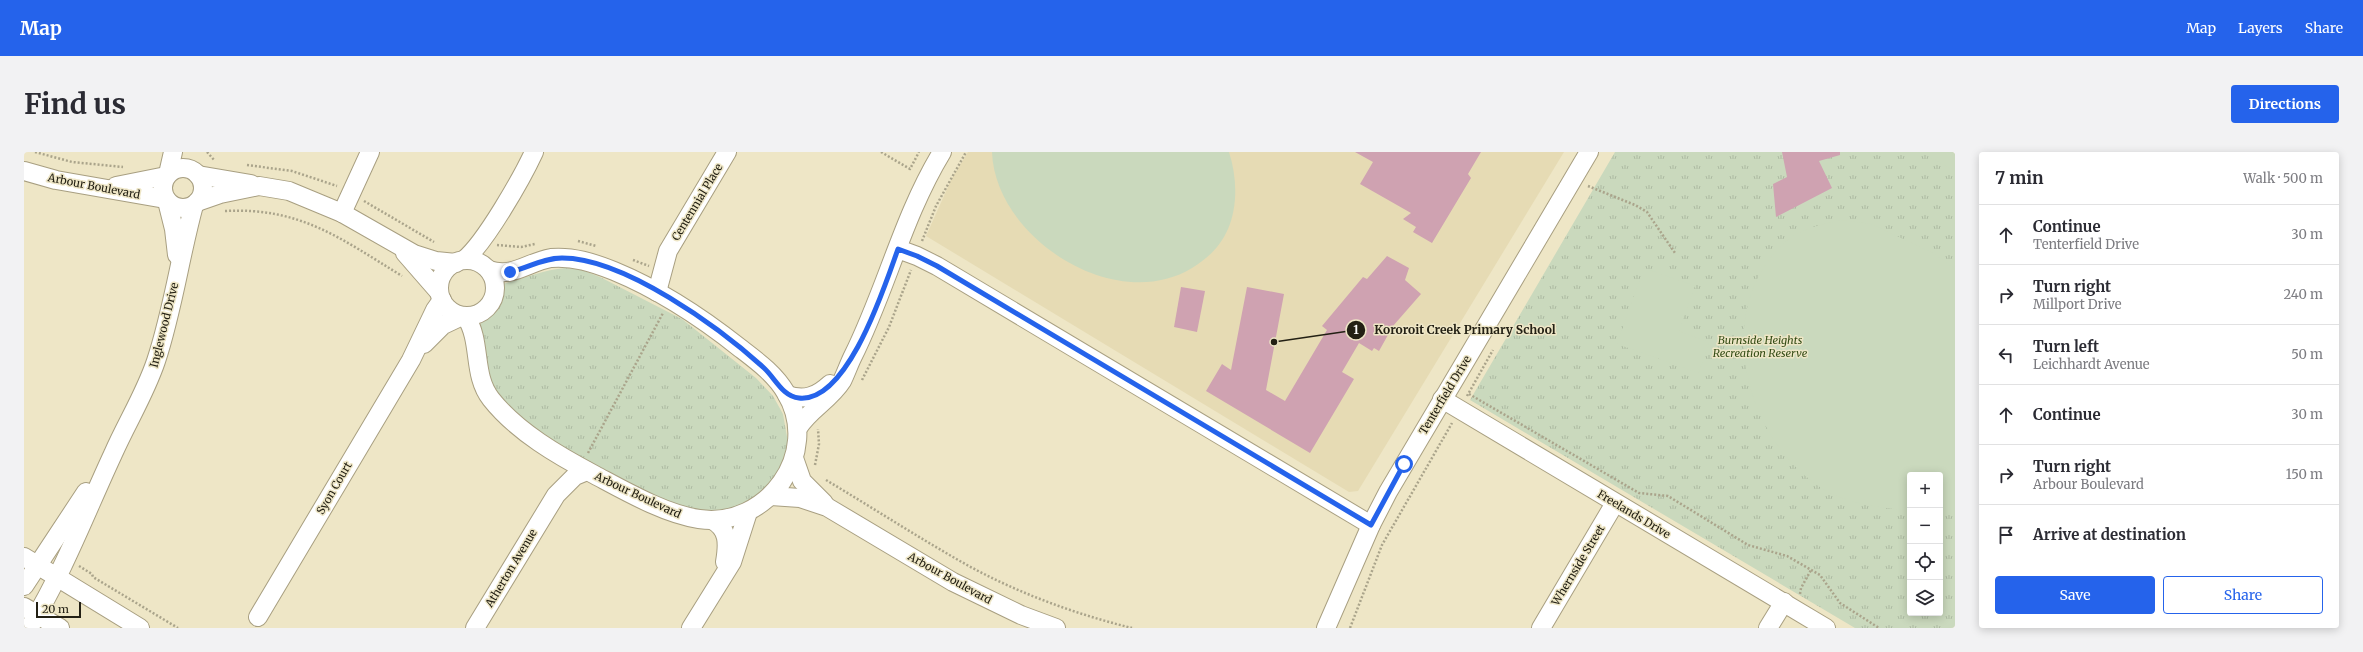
<!DOCTYPE html>
<meta charset="utf-8">
<style>
body{margin:0;font-family:Merriweather,serif;background:#f2f2f3;color:#2b2b33}
.controls{position:absolute;right:12px;bottom:12px;display:grid;overflow:hidden;border-radius:4px;box-shadow:0 2px 10px #0003}
.controls button{width:36px;height:36px;display:grid;place-items:center;padding:0;border:0;border-bottom:1px solid #e1e1e2;background:#fff;color:#2b2b33;font:20px sans-serif}
.scale{position:absolute;left:12px;bottom:10px;width:45px;box-sizing:border-box;padding-left:4px;border:2px solid #232014;border-top:0;font-size:11px;line-height:14px;white-space:nowrap;color:#232014;-webkit-text-stroke:3px #eee6c6;paint-order:stroke}
.stop{position:absolute;width:12px;height:12px;margin:-9px;border:3px solid #2563eb;border-radius:50%;background:#fff}
.stop.end{background:#2563eb;border-color:#fff;box-shadow:0 1px 4px #0008}
.list{margin:0;padding:0;list-style:none}
h2{display:flex;justify-content:space-between;align-items:center;height:52px;margin:0;padding:0 16px;font-size:17px}
h2 small{font-size:13px;font-weight:400;color:#7c7c81}
.list li{display:grid;grid-template-columns:26px 1fr auto;gap:12px;align-items:center;box-sizing:border-box;height:60px;padding:0 16px;border-top:1px solid #e1e1e2}
.list b{display:block;font-size:15px;white-space:nowrap}
.list p{margin:0;font-size:13px;white-space:nowrap;color:#7c7c81}
.list em{font-size:13px;font-style:normal;color:#7c7c81}
.actions{display:flex;gap:8px;padding:12px 16px}
.actions a{flex:1;padding:9px 0;border:1px solid #2563eb;border-radius:4px;text-align:center;font-size:14px;color:#2563eb}
.actions .main{background:#2563eb;color:#fff}
.icon{flex:none;width:22px;height:22px;fill:none;stroke:currentColor;stroke-width:2;stroke-linecap:round;stroke-linejoin:round}
.map{position:relative;flex:none;width:1931px;height:476px;overflow:hidden;border-radius:4px}
header{display:flex;align-items:center;gap:24px;box-sizing:border-box;height:56px;padding:0 20px;background:#2563eb;color:#fff}
header strong{font-size:19px}
nav{display:flex;gap:22px;margin-inline-start:auto;font-size:14px}
.intro{display:flex;align-items:center;justify-content:space-between;box-sizing:border-box;height:96px;padding:0 24px}
h1{margin:0;font-size:28px}
.button{padding:10px 18px;border-radius:4px;background:#2563eb;color:#fff;font-size:14px;font-weight:700}
main{display:flex;gap:24px;padding:0 24px}
aside{flex:1;background:#fff;border-radius:4px;box-shadow:0 2px 10px #0003}
.map>svg:first-child{display:block}
</style>
<header>
<strong>Map</strong>
<nav><a>Map</a><a>Layers</a><a>Share</a></nav>
</header>
<div class="intro"><h1>Find us</h1><a class="button">Directions</a></div>
<main>
<div class="map">
<svg width="1931" height="476" viewBox="0 0 1931 476">
<defs>
<pattern id="grass-tufts" width="24" height="20" patternUnits="userSpaceOnUse"><rect width="24" height="20" fill="#cad9bd"/><path d="M3 7l-1-3M5 7V3M7 7l1-3M15 17l-1-3M17 17v-4M19 17l1-3" fill="none" stroke="#adbaa2"/></pattern>
</defs>
<rect width="100%" height="100%" fill="#eee6c6"/>
<path fill="#e6dbb4" d="M944,0h596l-206,339 -9,1 -423,-256 26,-58z"/>
<g fill="url(#grass-tufts)" fill-rule="evenodd">
<path d="M1591,0h340v476h-100l-385,-228zM1886,323h30v138h-30z"/>
<path d="M541,116l17,2 18,7 82,42 74,59 17,18 10,18 6,34 -10,28 -29,30 -51,10 -107,-46 -96,-70 -19,-73c16,-13 21,-22 22,-42 22,-5 42,-15 66,-17z"/>
</g>
<g fill="#cad9bd">
<path d="M968,0h237c8,25 9,53 -1,77 -8,18 -20,29 -36,39 -77,47 -197,-30 -200,-116z"/>
<path d="M1897,0h34v19z"/>
<path d="M1818,68l29,4 62,29 22,16v231l-13,5 -2,1v-31h-30v35c-26,-1 -65,-7 -87,-21 -78,-49 -112,-178 -39,-246 15,-14 39,-19 58,-23z"/>
<path d="M1620,116l51,18 -16,45 30,11 -10,31 -82,-29z"/>
</g>
<g fill="#cfa2b1">
<path d="M1331,0h126l-13,22 3,4 -39,65 -19,-11 3,-5 -13,-8 8,-6 -51,-29 13,-22z"/>
<path d="M1758,0h58v3l-21,6 13,27 -56,29 -3,-33 14,-7z"/>
<path d="M1363,104l22,12 -4,12 16,14 -28,32 -14,25 -5,-3 -2,3 -13,-8 -17,29 12,7 -44,74 -104,-62 16,-27 9,6 16,-83 37,7 -18,96 19,11 42,-71 -5,-4 41,-49 4,2z"/>
<path d="M1157,135l24,4 -8,41 -23,-5z"/>
</g>
<g fill="none" stroke-linecap="round" stroke-linejoin="round">
<g stroke="#a89f81" stroke-width="20">
<g id="minor">
<circle cx="159" cy="36" r="20"/>
<path d="M0,19l32,9 109,19"/>
<path d="M144,22l5,-22"/>
<path d="M174,23l53,9"/>
<path d="M92,34l50,-10"/>
<path d="M143,49l7,28 3,26"/>
<path d="M173,50l23,-8 39,-8 30,5 53,22 72,41 22,7 20,2"/>
<path d="M318,61l28,-61"/>
<path d="M874,97l19,7 20,10 434,259"/>
<path d="M381,101l34,39"/>
<circle cx="443" cy="136" r="28"/>
<path d="M440,108c21,-17 58,-82 70,-108"/>
<path d="M633,140l11,-41 59,-99"/>
<path d="M442,165c16,25 6,58 25,82 26,33 68,57 104,76 30,16 70,39 104,44 68,10 123,-66 87,-126 -11,-19 -29,-32 -46,-45 -39,-31 -80,-58 -126,-77 -20,-8 -41,-15 -63,-13 -23,4 -38,20 -62,12"/>
<path d="M400,192l19,-19 19,-9"/>
<path d="M763,243c18,6 30,1 43,-11"/>
<path d="M1418,247l384,229"/>
<path d="M774,276c12,-19 32,-28 44,-47 4,-8 7,-17 11,-25 33,-66 50,-140 89,-204"/>
<path d="M770,306l8,23 22,22"/>
<path d="M747,344l29,2 27,9 126,75 68,33 35,13"/>
<path d="M688,368c17,9 16,24 13,42"/>
<path d="M0,405l116,71"/>
<path d="M0,434l62,-94"/>
<path d="M0,455l36,21"/>
<path d="M234,465l153,-257 24,-50 7,-10"/>
<path d="M5,476c34,-55 57,-116 84,-174 14,-32 32,-60 43,-93 17,-51 24,-105 38,-156"/>
<path d="M451,476l81,-133 19,-19 12,-5"/>
<path d="M667,476l41,-66 16,-50"/>
<path d="M1302,476l45,-103 17,-33 201,-340"/>
<path d="M1517,476l74,-125"/>
<path d="M1744,476l16,-26"/>
</g>
</g>
<g stroke="#aaa48b" stroke-width="2.5" stroke-dasharray="2 2" stroke-linecap="butt">
<path d="M11,0l37,10 51,5"/>
<path d="M183,0l8,9"/>
<path d="M857,0l29,17 9,-17"/>
<path d="M223,13l45,6 45,15"/>
<path d="M1564,34l47,19 12,7 28,41"/>
<path d="M340,49l70,41"/>
<path d="M201,59c75,-4 115,27 177,65"/>
<path d="M554,89l18,5"/>
<path d="M898,89l14,-35 30,-54"/>
<path d="M473,93l24,2 14,-3"/>
<path d="M609,108l16,6"/>
<path d="M838,228l27,-53 22,-57"/>
<path d="M1445,242l170,99 29,3 80,49 39,11 33,19 20,28 39,25"/>
<path d="M1443,244l26,-46"/>
<path d="M564,301l75,-140"/>
<path d="M791,313l4,-21 -1,-15"/>
<path d="M802,328c47,28 93,58 141,85 51,28 108,49 165,63"/>
<path d="M55,414l13,8 1,3 85,51"/>
<path d="M1776,442l1,-6 10,-18"/>
<path d="M1326,476l32,-83 70,-122"/>
</g>
<use href="#minor" stroke="#fff" stroke-width="18"/>
</g>
<g fill="none" stroke-linecap="round" stroke-linejoin="round">
<path stroke="#2563eb" stroke-width="5" d="M486,120c18,-4 33,-14 52,-14 62,0 157,69 202,110 11,10 19,29 35,30 49,5 86,-113 99,-149l19,7 20,10 434,259 33,-61"/>
</g>
<g text-anchor="middle" stroke-width="3" stroke-linejoin="round" paint-order="stroke">
<g font-size="11" fill="#232014" stroke="#eee6c6">
<text transform="translate(70 34) rotate(11)" y="4">Arbour Boulevard</text>
<text transform="translate(673 50) rotate(-59)" y="4">Centennial Place</text>
<text transform="translate(140 173) rotate(-76)" y="4">Inglewood Drive</text>
<text transform="translate(1421 243) rotate(-59)" y="4">Tenterfield Drive</text>
<text transform="translate(310 336) rotate(-60)" y="4">Syon Court</text>
<text transform="translate(614 343) rotate(25)" y="4">Arbour Boulevard</text>
<text transform="translate(1610 362) rotate(31)" y="4">Freelands Drive</text>
<text transform="translate(1554 413) rotate(-59)" y="4">Whernside Street</text>
<text transform="translate(487 416) rotate(-59)" y="4">Atherton Avenue</text>
<text transform="translate(926 426) rotate(29)" y="4">Arbour Boulevard</text>
</g>
<g font-size="11" font-style="italic" fill="#344c15" stroke="#eee6c6">
<text x="1736" y="192">Burnside Heights<tspan x="1736" dy="13">Recreation Reserve</tspan></text>
</g>
</g>
<path fill="none" stroke="#232014" stroke-width="1.5" d="M1250 190L1332 178"/>
<g fill="#232014" stroke="#eee6c6" stroke-width="1.5">
<circle cx="1250" cy="190" r="4"/>
<circle cx="1332" cy="178" r="10"/>
</g>
<g font-size="12" text-anchor="middle" font-weight="bold" fill="#fff">
<text x="1332" y="182">1</text>
</g>
<g font-size="12" text-anchor="middle" font-weight="bold" fill="#232014" stroke="#eee6c6" stroke-width="3" stroke-linejoin="round" paint-order="stroke">
<text x="1441" y="182">Kororoit Creek Primary School</text>
</g>
</svg>
<div class="controls">
<button>+</button>
<button>−</button>
<button><svg class="icon" aria-label="locate" viewBox="0 0 24 24"><circle cx="12" cy="12" r="6"/><path d="M12 2v4M12 18v4M2 12h4M18 12h4"/></svg></button>
<button><svg class="icon" aria-label="layers" viewBox="0 0 24 24"><path d="M12 4l9 5-9 5-9-5zM3 14l9 5 9-5"/></svg></button>
</div>
<div class="scale">20 m</div>
<div class="stop" style="left:1380px;top:312px"></div>
<div class="stop end" style="left:486px;top:120px"></div>
</div>
<aside>
<h2>7 min<small>Walk · 500 m</small></h2>
<ul class="list">
<li><svg class="icon" aria-label="ahead" viewBox="0 0 24 24"><path d="M12 20V5M6 11l6-6 6 6"/></svg><div><b>Continue</b><p>Tenterfield Drive</p></div><em>30 m</em></li>
<li><svg class="icon" aria-label="right" viewBox="0 0 24 24"><path d="M7 20v-9h11M14 6l5 5-5 5"/></svg><div><b>Turn right</b><p>Millport Drive</p></div><em>240 m</em></li>
<li><svg class="icon" aria-label="left" viewBox="0 0 24 24"><path d="M17 20v-9H6M10 6l-5 5 5 5"/></svg><div><b>Turn left</b><p>Leichhardt Avenue</p></div><em>50 m</em></li>
<li><svg class="icon" aria-label="ahead" viewBox="0 0 24 24"><path d="M12 20V5M6 11l6-6 6 6"/></svg><div><b>Continue</b></div><em>30 m</em></li>
<li><svg class="icon" aria-label="right" viewBox="0 0 24 24"><path d="M7 20v-9h11M14 6l5 5-5 5"/></svg><div><b>Turn right</b><p>Arbour Boulevard</p></div><em>150 m</em></li>
<li><svg class="icon" aria-label="arrive" viewBox="0 0 24 24"><path d="M6 21V4h12l-3 4 3 4H6"/></svg><div><b>Arrive at destination</b></div></li>
</ul>
<div class="actions"><a class="main">Save</a><a>Share</a></div>
</aside>
</main>
